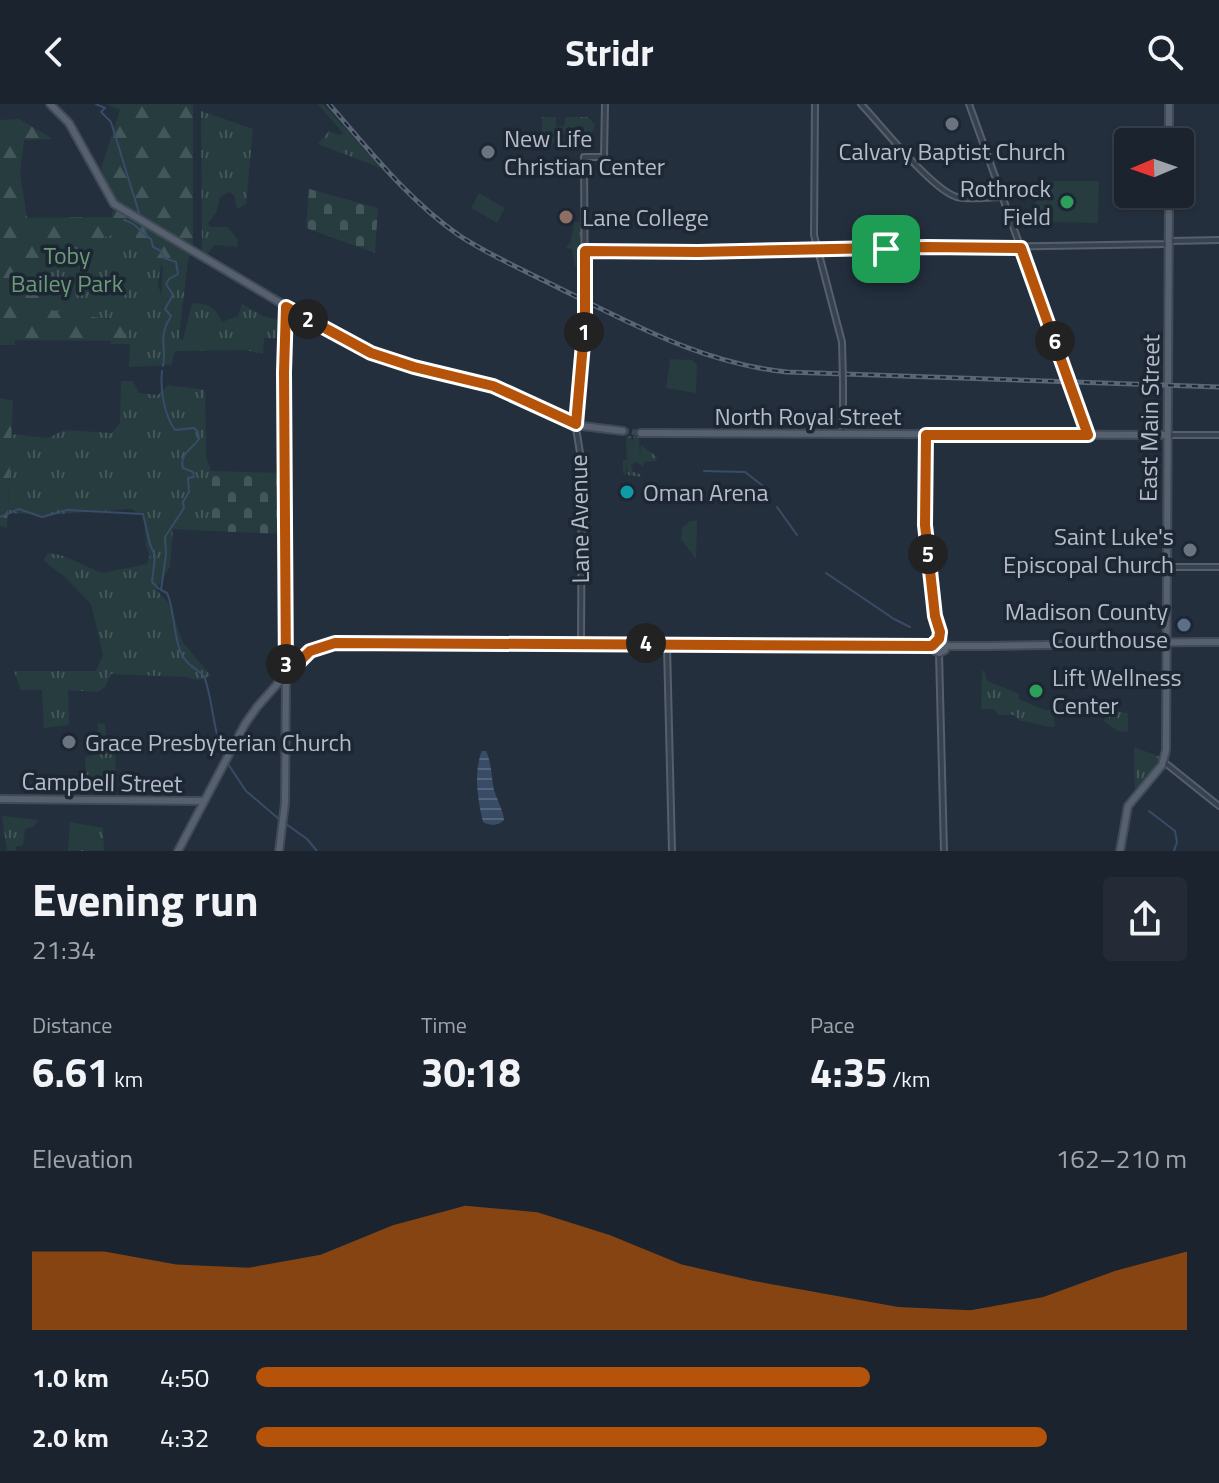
<!DOCTYPE html>
<html lang="en">
<head>
<meta charset="utf-8">
<style>
	:root { --surface:#1b232e; --page:#242b36; --text:#f1f3f6; --muted:#a0a4aa; --line:#39404a; --accent:#b45309 }
	body { margin:0; font-family:"Titillium Web",sans-serif; background:var(--page); color:var(--text); height:100vh; display:flex; flex-direction:column; font-size:30px; white-space:nowrap }
	* { box-sizing:border-box; margin:0 }
	p { font-size:26px; color:var(--muted) }
	.icon { flex:none; width:44px; height:44px; fill:none; stroke:currentColor; stroke-width:2; stroke-linecap:round; stroke-linejoin:round }
	.map { position:relative; height:747px; overflow:hidden }
	.sheet { display:flex; flex-direction:column; background:var(--surface); flex:1 }
	.sheet>* { flex:none }
	.needle { width:52px; rotate:268deg }
	.controls { position:absolute; left:1114px; top:24px; display:grid; gap:16px }
	.controls a { display:grid; place-items:center; width:80px; height:80px; border-radius:8px; background:var(--surface); box-shadow:0 2px 6px #0004,0 0 0 2px var(--line); font-size:40px }
	.pin { position:absolute; display:grid; place-items:center; width:68px; height:68px; color:#fff; margin:-34px; border-radius:16px; box-shadow:0 4px 12px #0006 }
	.km { position:absolute; width:40px; height:40px; margin:-20px; border-radius:50%; background:#222; color:#fff; font-size:22px; line-height:40px; text-align:center }
	.round { display:grid; place-items:center; flex:none; width:84px; height:84px; border-radius:8px; background:var(--page) }
	.summary { display:flex; align-items:center; justify-content:space-between; height:136px; padding:0 32px }
	h1 { font-size:44px; font-weight:700; line-height:60px }
	.metrics { display:grid; grid-template-columns:repeat(3,1fr); gap:12px; height:136px; padding:8px 32px }
	.metrics div { display:grid; align-content:center }
	.metrics b { font-size:40px; font-weight:700 }
	.metrics small { font-size:22px; font-weight:400 }
	.metrics p { font-size:22px }
	.chart { height:224px; padding:16px 32px }
	.chart p { display:flex; justify-content:space-between }
	.chart svg { width:100%; height:144px; margin-top:8px; fill:var(--accent); opacity:.7 }
	ul { padding:0 32px; list-style:none; font-size:26px }
	li { display:grid; grid-template-columns:128px 96px 1fr; align-items:center; height:60px }
	li i { height:20px; border-radius:10px; background:var(--accent) }
	header { display:flex; justify-content:space-between; align-items:center; height:104px; padding:0 32px; background:var(--surface); font-size:36px; font-weight:700 }
	.map>svg:first-child { display:block }
</style>
</head>
<body>
<header><svg class="icon" aria-label="back" viewBox="0 0 24 24"><path d="M15 5l-7 7 7 7"/></svg>Stridr<svg class="icon" aria-label="search" viewBox="0 0 24 24"><circle cx="10" cy="10" r="6"/><path d="M15 15l6 6"/></svg></header>
<div class="map">
<svg width="1219" height="747" viewBox="0 0 1219 747">
	<defs>
		<pattern id="grass-tufts" width="24" height="20" patternUnits="userSpaceOnUse" patternTransform="scale(2)"><rect width="24" height="20" fill="#263c3f"/><path d="M3 7l-1-3M5 7V3M7 7l1-3M15 17l-1-3M17 17v-4M19 17l1-3" fill="none" stroke="#435659"/></pattern>
		<pattern id="forest-firs" width="22" height="20" patternUnits="userSpaceOnUse" patternTransform="scale(2)"><rect width="22" height="20" fill="#263c3f"/><path d="M5 1l3.5 6h-7zM16 11l3.5 6h-7z" fill="#435659"/></pattern>
		<pattern id="cemetery-stones" width="16" height="16" patternUnits="userSpaceOnUse" patternTransform="scale(2)"><rect width="16" height="16" fill="#263c3f"/><path d="M2 7V4a2 2 0 0 1 4 0v3zM10 15v-3a2 2 0 0 1 4 0v3z" fill="#435659"/></pattern>
		<pattern id="water-rules" width="6" height="5" patternUnits="userSpaceOnUse" patternTransform="scale(2)"><rect width="6" height="5" fill="#394c67"/><path d="M0 2.5h6" fill="none" stroke="#53647b"/></pattern>
	</defs>
	<rect width="100%" height="100%" fill="#242f3e"/>
	<path fill="url(#grass-tufts)" d="M318,0H323L381,64L318,40L329,27L339,31L343,29Z
		M201,7L253,25L246,100L237,105L234,91L229,88L220,93L216,109L208,119L210,123H228L238,136L237,143L215,141L207,150L202,148Z
		M542,13H556V22H564L566,13H588L595,21L592,29L558,30L556,41L542,33Z
		M124,111L161,161L158,179L161,192L163,163L188,156L179,234L183,236L192,199C209,200 215,202 222,218L238,212L242,200L263,212L282,217L278,235L264,234L263,250L246,246L175,247L171,261L129,263L130,240H111L109,214H14L15,241H0V136L98,118Z
		M574,118H582V162H575L572,145L566,144L571,137Z
		M121,277H133L139,289L158,291L168,281L205,286L206,353L211,367V427L173,425L170,463L156,485L170,501L182,537L211,572L199,576L185,573L111,570L105,583L98,588L68,586L69,621L44,624L42,586H21L14,567H96L103,551L91,500L64,472L44,457L47,449L61,451L102,469L147,460L150,451L146,441L144,413L131,405L45,411L8,409L11,330L48,334L64,326L112,329L120,319Z
		M631,332L633,338L634,332H639L640,353L641,341L657,353L656,357L643,358L644,363L637,358L631,361L633,368L640,370L641,373L628,371L626,357V372L623,369V356H627L626,332Z
		M690,417H697L696,455L681,435L682,424Z
		M982,567H984L987,577L1019,590V595L1044,606H1053L1055,623C1040,623 1033,617 1020,617L1014,611H999L994,605H981Z
		M1111,607L1128,609V628L1118,627L1103,617Z
		M98,619L105,620L107,647L115,648L117,679L86,681L85,653L97,650Z
		M1134,643L1160,653V658L1135,686Z
		M2,712L38,716L33,723L25,725L23,741L16,743V747H7Z
		M70,718L103,724L104,747H68Z"/>
	<path fill="url(#forest-firs)" d="M106,0H193V140L188,156L163,163L129,126L99,135L42,170L45,205L125,218V237L0,236V16L19,15L53,35L24,36L20,69L27,114L111,113L116,96L101,65L120,6Z
		M0,294L13,297L7,424L0,422Z"/>
	<path fill="url(#cemetery-stones)" d="M309,85L378,104L375,149L306,124Z
		M211,367L283,369V430L211,427Z"/>
	<path fill="#263c3f" d="M1046,77H1099L1098,119L1047,118L1046,111H1036V85H1046Z
		M479,89L505,104L497,119L471,104Z
		M670,255L692,256L697,260L696,289L666,284Z"/>
	<path fill="url(#water-rules)" d="M482,647H486C492,659 491,673 494,686C497,696 503,706 504,716C498,722 490,722 483,718C478,697 473,668 482,647Z"/>
	<g fill="none" stroke-linecap="round" stroke-linejoin="round">
		<path stroke="#394c67" stroke-width="2" d="M96,0L105,4L101,8L111,18L140,112
			M124,116C139,120 139,129 151,135L153,143L161,147L164,154L176,158L178,170L169,175L166,180L173,191L165,205L171,212C157,235 167,241 163,262
			M143,121L147,132
			M162,267C160,285 164,311 175,326L194,324L198,328L199,335C192,345 179,350 183,364L193,368L194,373L188,374L189,388L183,398L184,404L165,433L166,450L161,486L167,489C176,507 172,544 188,559C193,564 199,567 204,572C214,599 212,627 225,653
			M704,367L745,368L763,382
			M777,403L797,431
			M0,413L19,405L42,413L67,406L143,410L150,440L155,452L152,478L159,485
			M826,469L894,515L910,523
			M228,660L246,687L279,715
			M1149,707L1175,727L1177,738L1174,747
			M286,720L307,735L317,747"/>
		<path stroke="#3a4453" stroke-width="6" stroke-dasharray="6 3" stroke-linecap="butt" d="M623,327L641,329"/>
		<defs>
			<path id="minor" d="M815,0L814,131L842,238
				M861,0C880,20 933,87 957,93C970,96 988,93 1002,93
				M969,0L1088,331
				M585,147L698,148L1167,140L1171,137L1219,136
				M843,277V330
				M926,331L925,421L939,535
				M1169,331H1219
				M1168,463H1219
				M581,538L582,361L576,324L585,217L584,53H604L605,0
				M667,542L672,747
				M939,549L944,747
				M286,568L284,268L286,203
				M1164,658L1219,702"/>
			<path id="major" d="M50,0L69,19L114,100L316,220L371,249L414,263L493,282L582,322L623,327
				M1169,38V0
				M641,329L1167,331
				M932,542L933,546L939,549L945,546L946,542
				M932,542L939,535L943,536L946,542
				M946,542C1037,543 1128,537 1219,538
				M0,695L204,697
				M178,747L245,620L257,603L296,559L310,547L323,541L345,539L932,542
				M279,747L285,699L286,571
				M1120,747L1128,702L1162,661L1166,646L1169,90"/>
		</defs>
		<use href="#minor" stroke="#565f6c" stroke-width="8"/>
		<use href="#major" stroke="#414a57" stroke-width="10"/>
		<use href="#minor" stroke="#38414e" stroke-width="4"/>
		<use href="#major" stroke="#56606e" stroke-width="6"/>
		<defs>
			<path id="rail" d="M329,0C370,47 408,96 460,132C494,154 532,170 569,189C640,224 707,260 787,268L1219,283"/>
		</defs>
		<use href="#rail" stroke="#5a6575" stroke-width="5"/>
		<use href="#rail" stroke="#1d2633" stroke-width="2" stroke-dasharray="6" stroke-linecap="butt"/>
		<defs>
			<path id="minor-bridge" d="M842,238L843,277"/>
		</defs>
		<use href="#minor-bridge" stroke="#565f6c" stroke-width="8" stroke-linecap="butt"/>
		<use href="#minor-bridge" stroke="#38414e" stroke-width="4"/>
	</g>
	<g fill="none" stroke-linecap="round" stroke-linejoin="round">
		<defs>
			<path id="route" d="M926,143L1021,144L1088,331H926L925,421L935,512L940,528L939,535L932,542L335,539L310,547L286,571L284,268L286,203L371,249L414,263L493,282L576,320L585,217V147L698,148Z"/>
		</defs>
		<use href="#route" stroke="#fff" stroke-width="16"/>
		<use href="#route" stroke="#b45309" stroke-width="10"/>
	</g>
	<g fill="#6b7280" stroke="#1d2633" stroke-width="3">
		<circle cx="952" cy="20" r="8"/>
		<circle cx="488" cy="48" r="8"/>
		<circle cx="1190" cy="446" r="8"/>
		<circle cx="69" cy="638" r="8"/>
	</g>
	<g fill="#2e9e5b" stroke="#1d2633" stroke-width="3">
		<circle cx="1067" cy="98" r="8"/>
		<circle cx="1036" cy="587" r="8"/>
	</g>
	<circle fill="#8d6e63" stroke="#1d2633" stroke-width="3" cx="566" cy="113" r="8"/>
	<circle fill="#0f9aa8" stroke="#1d2633" stroke-width="3" cx="627" cy="388" r="8"/>
	<circle fill="#5c6f8a" stroke="#1d2633" stroke-width="3" cx="1184" cy="521" r="8"/>
	<g text-anchor="middle" dominant-baseline="central" stroke-width="7" stroke-linejoin="round" paint-order="stroke">
		<g font-size="24" fill="#b4bcc9" stroke="#1d2633" text-anchor="start">
			<text x="504" y="34">New Life<tspan x="504" dy="28">Christian Center</tspan></text>
			<text x="952" y="47" text-anchor="middle">Calvary Baptist Church</text>
			<text x="1051" y="84" text-anchor="end">Rothrock<tspan x="1051" dy="28">Field</tspan></text>
			<text x="582" y="113">Lane College</text>
			<text x="643" y="388">Oman Arena</text>
			<text x="1174" y="432" text-anchor="end">Saint Luke's<tspan x="1174" dy="28">Episcopal Church</tspan></text>
			<text x="1168" y="507" text-anchor="end">Madison County<tspan x="1168" dy="28">Courthouse</tspan></text>
			<text x="1052" y="573">Lift Wellness<tspan x="1052" dy="28">Center</tspan></text>
			<text x="85" y="638">Grace Presbyterian Church</text>
		</g>
		<g font-size="24" fill="#6b9a76" stroke="#1d2633">
			<text x="67" y="151">Toby<tspan x="67" dy="28">Bailey Park</tspan></text>
		</g>
		<g font-size="24" fill="#b4bcc9" stroke="#1d2633">
			<text x="808" y="312">North Royal Street</text>
			<text transform="translate(1149 314) rotate(-89)">East Main Street</text>
			<text transform="translate(579 415) rotate(-91)">Lane Avenue</text>
			<text transform="translate(102 678) rotate(1)">Campbell Street</text>
		</g>
	</g>
</svg>
<div class="controls">
<a><svg class="needle" viewBox="-14 -14 28 28"><path d="M0-13l5 13h-10z" fill="#e53935"/><path d="M0 13l5-13h-10z" fill="#a0a4aa"/></svg></a>
</div>
<div class="pin" style="left:886px;top:145px;background:#1e9e55"><svg class="icon" aria-label="arrive" viewBox="0 0 24 24"><path d="M6 21V4h12l-3 4 3 4H6"/></svg></div>
<b class="km" style="left:584px;top:228px">1</b>
<b class="km" style="left:308px;top:215px">2</b>
<b class="km" style="left:286px;top:560px">3</b>
<b class="km" style="left:646px;top:539px">4</b>
<b class="km" style="left:928px;top:450px">5</b>
<b class="km" style="left:1055px;top:237px">6</b>
</div>
<section class="sheet">
<div class="summary"><div><h1>Evening run</h1><p>21:34</p></div><a class="round"><svg class="icon" aria-label="share" viewBox="0 0 24 24"><path d="M12 15V3M7 8l5-5 5 5M5 13v7h14v-7"/></svg></a></div>
<div class="metrics">
<div><p>Distance</p><b>6.61<small> km</small></b></div>
<div><p>Time</p><b>30:18</b></div>
<div><p>Pace</p><b>4:35<small> /km</small></b></div>
</div>
<div class="chart"><p><span>Elevation</span>162–210 m</p>
<svg viewBox="0 0 160 44" preserveAspectRatio="none"><path d="M0 44V20L10 20L20 24L30 25L40 21L50 12L60 6L70 8L80 15L90 24L100 29L110 33L120 37L130 38L140 34L150 26L160 20V44z"/></svg>
</div>
<ul>
<li><b>1.0 km</b>4:50<i style="width:66%"></i></li>
<li><b>2.0 km</b>4:32<i style="width:85%"></i></li>
</ul>
</section>
</body>
</html>
